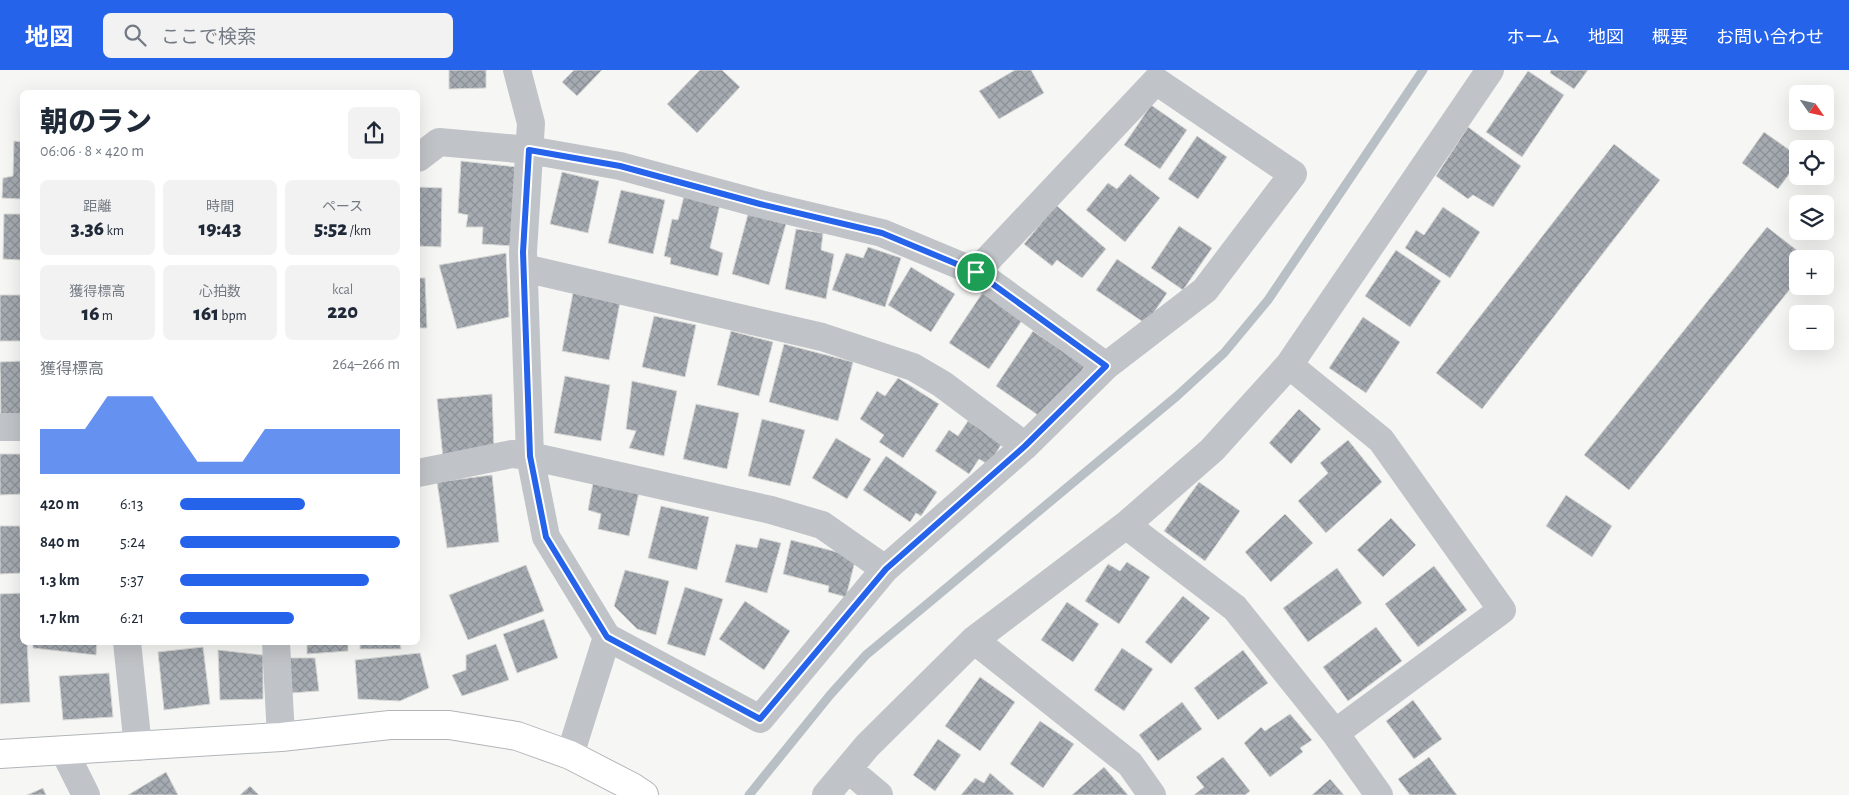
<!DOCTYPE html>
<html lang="ja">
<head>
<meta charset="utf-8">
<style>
	:root { --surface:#fff; --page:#f2f2f3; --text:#1f2937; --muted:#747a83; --accent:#2563eb }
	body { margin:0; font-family:"Alegreya Sans","Noto Sans JP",sans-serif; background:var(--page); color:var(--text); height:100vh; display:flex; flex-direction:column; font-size:19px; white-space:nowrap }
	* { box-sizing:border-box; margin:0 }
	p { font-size:16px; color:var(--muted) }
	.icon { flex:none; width:28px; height:28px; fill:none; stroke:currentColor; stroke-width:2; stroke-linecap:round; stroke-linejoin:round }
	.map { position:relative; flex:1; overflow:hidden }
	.panel { position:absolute; left:20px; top:20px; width:400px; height:555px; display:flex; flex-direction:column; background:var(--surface); border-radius:8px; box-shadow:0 5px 20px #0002 }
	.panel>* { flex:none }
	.needle { width:32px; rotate:124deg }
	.buttons { position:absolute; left:1789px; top:15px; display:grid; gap:10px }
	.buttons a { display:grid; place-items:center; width:45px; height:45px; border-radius:8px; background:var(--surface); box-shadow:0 5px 20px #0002; font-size:25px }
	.pin { position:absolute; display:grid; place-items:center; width:42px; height:42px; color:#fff; margin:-21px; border:2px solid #fff; border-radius:50%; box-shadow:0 1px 5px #0007 }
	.round { display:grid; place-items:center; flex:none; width:52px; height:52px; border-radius:8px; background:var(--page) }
	.overview { display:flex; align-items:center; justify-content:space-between; height:85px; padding:0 20px }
	h1 { font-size:28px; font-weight:800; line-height:38px }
	.stats { display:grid; grid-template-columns:repeat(3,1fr); gap:8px; height:85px; padding:5px 20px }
	.stats div { display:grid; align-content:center; border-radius:8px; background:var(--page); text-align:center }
	.stats b { font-size:21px; font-weight:800 }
	.stats small { font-size:14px; font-weight:400 }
	.stats p { font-size:14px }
	.chart { height:140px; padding:10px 20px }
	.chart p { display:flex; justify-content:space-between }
	.chart svg { width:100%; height:90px; margin-top:5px; fill:var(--accent); opacity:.7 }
	ul { padding:0 20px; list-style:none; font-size:16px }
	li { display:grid; grid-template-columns:80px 60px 1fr; align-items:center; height:38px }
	li i { height:12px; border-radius:6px; background:var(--accent) }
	header { display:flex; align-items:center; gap:30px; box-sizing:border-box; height:70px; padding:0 25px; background:var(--accent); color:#fff }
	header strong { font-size:24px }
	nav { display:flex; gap:28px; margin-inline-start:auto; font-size:18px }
	.search { width:350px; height:45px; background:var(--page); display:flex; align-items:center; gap:12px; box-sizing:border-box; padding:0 18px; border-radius:8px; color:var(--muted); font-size:19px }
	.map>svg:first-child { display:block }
</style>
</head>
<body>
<header>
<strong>地図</strong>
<div class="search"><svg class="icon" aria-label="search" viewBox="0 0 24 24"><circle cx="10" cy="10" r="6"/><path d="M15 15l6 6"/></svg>ここで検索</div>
<nav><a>ホーム</a><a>地図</a><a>概要</a><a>お問い合わせ</a></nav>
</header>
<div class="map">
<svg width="1849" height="725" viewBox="0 0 1849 725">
	<defs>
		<pattern id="building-cross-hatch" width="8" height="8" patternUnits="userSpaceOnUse" patternTransform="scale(1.25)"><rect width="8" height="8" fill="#a5abb1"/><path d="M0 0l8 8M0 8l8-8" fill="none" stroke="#8a9095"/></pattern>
	</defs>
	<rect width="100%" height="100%" fill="#f6f7f4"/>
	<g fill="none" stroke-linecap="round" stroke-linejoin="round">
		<path stroke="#b8c0c6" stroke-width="9" d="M749,725L830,625L866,585L1177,326L1224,283L1268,230L1423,0"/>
	</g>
	<path fill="url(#building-cross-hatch)" stroke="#d8d8d6" d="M449,0H486V18L449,19Z
		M574,0H602L577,26L562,12Z
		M700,0H722L740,17L697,63L667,34Z
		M1015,0H1031L1044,23L999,49L979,21Z
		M1551,0H1588L1574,19L1550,3Z
		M1528,1L1564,25L1522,87L1486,62Z
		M1151,35L1187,60L1160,99L1124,75Z
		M1468,57L1521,96L1493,137L1473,125L1468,129L1436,106Z
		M1764,62L1798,86V92L1778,119L1742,93Z
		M1197,66L1227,87L1198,129L1168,109Z
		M14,71L22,72V129L2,128L3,108L13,106Z
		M1614,74L1660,110L1482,339L1436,303Z
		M461,91L517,97L512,176L482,174L483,157H466L468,145L458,143Z
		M562,102L599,111L588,163L550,154Z
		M1130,104L1160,128L1125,172L1086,140L1108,113L1117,119Z
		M418,117L442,118L441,177L418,176Z
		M621,120L665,130L653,184L608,173Z
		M684,126L720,134L710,178L723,183L718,206L670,194L671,188L664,186L672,149L678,150Z
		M1056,135L1106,179L1082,208L1057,190L1052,196L1024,174Z
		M1443,137L1480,162L1450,208L1405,178L1416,160L1424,165Z
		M4,144H22V190L3,189Z
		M748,144L786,154L769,215L732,204Z
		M1179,156L1212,178L1183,220L1151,198Z
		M1767,157L1808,189H1798V209L1629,420L1584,385Z
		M796,159L823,163L821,180L834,184L826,229L785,219Z
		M868,177L901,188L885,237L832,220L846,183L863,188Z
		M1396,180L1441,211L1410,257L1365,226Z
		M506,183L509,247L457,259L439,195Z
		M1117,189L1167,223L1146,254L1096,220Z
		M911,197L955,224L931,262L888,235Z
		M418,208H425L427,258H418Z
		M985,219L1025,246L989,299L949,273Z
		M573,223L620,232L609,290L562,281Z
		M0,225H22V271H0Z
		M654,246L696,255L685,307L642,297Z
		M1363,247L1400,272L1366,323L1329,298Z
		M731,261L773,272L759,326L717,315Z
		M1033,261L1085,296L1048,352L996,316Z
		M784,274L853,292L838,351L769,332Z
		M22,291V351L1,352L0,292Z
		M565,306L610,315L601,371L554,363Z
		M898,308L939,334L903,388L879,372L884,365L860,349L877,321L885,326Z
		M632,311L677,321L664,386L629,378L636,361L626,359Z
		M492,324L494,379L443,388L437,329Z
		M696,334L739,343L727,399L683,389Z
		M1299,339L1321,359L1291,394L1269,373Z
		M762,349L805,360L790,416L748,406Z
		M968,351L1002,373L989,395L979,389L969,404L935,381L949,360L958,366Z
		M836,368L871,389L847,429L812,408Z
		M1348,370L1382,412L1326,463L1298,431L1328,403L1320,393Z
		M0,384H22V424L0,425Z
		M886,386L937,422L921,446L916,443L910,452L863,420Z
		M492,405L499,472L447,478L437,412Z
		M1199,412L1240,441L1205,491L1164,461Z
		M593,413L639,422L629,466L598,459L601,444L588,440Z
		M1566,425L1612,456L1592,487L1546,456Z
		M661,436L709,447L697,500L648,488Z
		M1285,444L1313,473L1271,512L1245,482Z
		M1391,448L1416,475L1383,507L1357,480Z
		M0,456H20L22,503L0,504Z
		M760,468L781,473L767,523L725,512L736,474L757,478Z
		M791,470L856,487L846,527L828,522L829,516L783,504Z
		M1127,492L1150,507L1119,554L1085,531L1108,494L1120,501Z
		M526,495L544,541L468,570L449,525Z
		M1434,496L1467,540L1418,577L1385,534Z
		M1337,498L1362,533L1308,572L1283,538Z
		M625,500L669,511L656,565L637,559L614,536Z
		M685,517L723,529L705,586L667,574Z
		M22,523V572H27L30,632L0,634V524Z
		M1183,526L1210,548L1171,594L1145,572Z
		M745,531L790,561L764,600L719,569Z
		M1067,532L1099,554L1073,592L1041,570Z
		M544,549L558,588L517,603L503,564Z
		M1376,557L1402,591L1348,631L1323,597Z
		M33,572H97L96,585L33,578Z
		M307,572H348V581L307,584Z
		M360,572H400L401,579H360Z
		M496,574L509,610L462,626L452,605L466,600V585Z
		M203,577L210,634L164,640L158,582Z
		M1122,578L1153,599L1124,641L1094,620Z
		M218,580L263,585V629L220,630Z
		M1243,580L1268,613L1218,650L1194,618Z
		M420,583L429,618L400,631L358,629L355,590Z
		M287,588H315L319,621L290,623Z
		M109,603L113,647L63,650L59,606Z
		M980,607L1015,632L980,681L945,656Z
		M1413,630L1442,669L1414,689L1386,651Z
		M1182,632L1202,659L1158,691L1139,665Z
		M1290,644L1312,670L1300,678L1303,682L1270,707L1244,673L1261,657L1265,661Z
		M1040,651L1074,674L1043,718L1010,694Z
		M938,669L961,685L935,721L913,705Z
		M1223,687L1250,721L1245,725H1194L1204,717L1196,707Z
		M1429,687L1457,725H1410L1398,709Z
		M1104,697L1128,725H1072Z
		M166,702L178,725H128Z
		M990,703L1014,724L1013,725H961L975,708L984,713Z
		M1330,709L1344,725H1312Z
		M250,716L259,725H240Z
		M43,718L46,725H27Z"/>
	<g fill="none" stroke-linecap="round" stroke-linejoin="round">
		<defs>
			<path id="secondary" d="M0,684L281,667L390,655H449L517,666L570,685L632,717L644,725"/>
		</defs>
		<use href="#secondary" stroke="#b1b5b9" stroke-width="30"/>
		<path stroke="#c0c3c7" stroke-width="28" d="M517,0L531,53L523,182L530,386L546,467L607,567L570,685
			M418,88L439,72L529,80L620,96L760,134L882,163L976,202L1156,11L1293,104L1205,220L1106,296L1025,376L885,499L760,649L607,567
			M524,198L822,267L913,297L942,314L1025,376
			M976,202L1106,296
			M0,357H22
			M418,403L512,384L530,386L771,440L822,455L885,499
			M1126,455L1235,538L1335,663L1502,540L1381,370L1289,295
			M974,570L1130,694L1152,725
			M127,572L138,677
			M276,572L281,667
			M1335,663L1379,725
			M64,681L86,725
			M848,699L879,725
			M826,725L867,676L974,570L1126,455L1212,380L1289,295L1490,0"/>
		<use href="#secondary" stroke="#fff" stroke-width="28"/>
	</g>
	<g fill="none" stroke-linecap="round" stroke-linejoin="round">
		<defs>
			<path id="route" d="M529,80L620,96L760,134L882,163L976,202L1106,296L1025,376L886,499L760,649L607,567L546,467L530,386L523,182Z"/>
		</defs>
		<use href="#route" stroke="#fff" stroke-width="10"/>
		<use href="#route" stroke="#2563eb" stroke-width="6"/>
	</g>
</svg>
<div class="buttons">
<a><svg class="needle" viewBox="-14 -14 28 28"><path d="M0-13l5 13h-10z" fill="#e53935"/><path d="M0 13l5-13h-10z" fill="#747a83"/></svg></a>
<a><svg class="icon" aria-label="locate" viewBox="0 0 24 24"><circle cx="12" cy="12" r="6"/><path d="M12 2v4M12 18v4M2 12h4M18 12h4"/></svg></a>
<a><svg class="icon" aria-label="layers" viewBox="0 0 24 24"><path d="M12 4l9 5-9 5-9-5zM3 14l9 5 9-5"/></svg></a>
<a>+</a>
<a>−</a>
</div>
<div class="pin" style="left:976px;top:202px;background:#1e9e55"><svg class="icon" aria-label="arrive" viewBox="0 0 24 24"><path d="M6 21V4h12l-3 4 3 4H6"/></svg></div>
<section class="panel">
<div class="overview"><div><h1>朝のラン</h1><p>06:06 · 8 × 420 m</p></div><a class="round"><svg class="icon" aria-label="share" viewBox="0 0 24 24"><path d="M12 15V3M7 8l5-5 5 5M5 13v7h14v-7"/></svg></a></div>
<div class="stats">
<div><p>距離</p><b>3.36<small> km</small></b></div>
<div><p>時間</p><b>19:43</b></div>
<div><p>ペース</p><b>5:52<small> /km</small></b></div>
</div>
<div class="stats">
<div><p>獲得標高</p><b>16<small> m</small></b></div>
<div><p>心拍数</p><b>161<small> bpm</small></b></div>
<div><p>kcal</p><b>220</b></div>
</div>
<div class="chart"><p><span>獲得標高</span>264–266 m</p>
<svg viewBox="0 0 160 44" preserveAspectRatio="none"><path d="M0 44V22L10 22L20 22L30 6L40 6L50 6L60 22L70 38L80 38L90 38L100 22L110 22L120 22L130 22L140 22L150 22L160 22V44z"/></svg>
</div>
<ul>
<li><b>420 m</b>6:13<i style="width:57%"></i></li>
<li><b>840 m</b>5:24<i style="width:100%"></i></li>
<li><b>1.3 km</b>5:37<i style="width:86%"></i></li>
<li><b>1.7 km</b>6:21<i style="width:52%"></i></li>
</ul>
</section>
</div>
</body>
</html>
